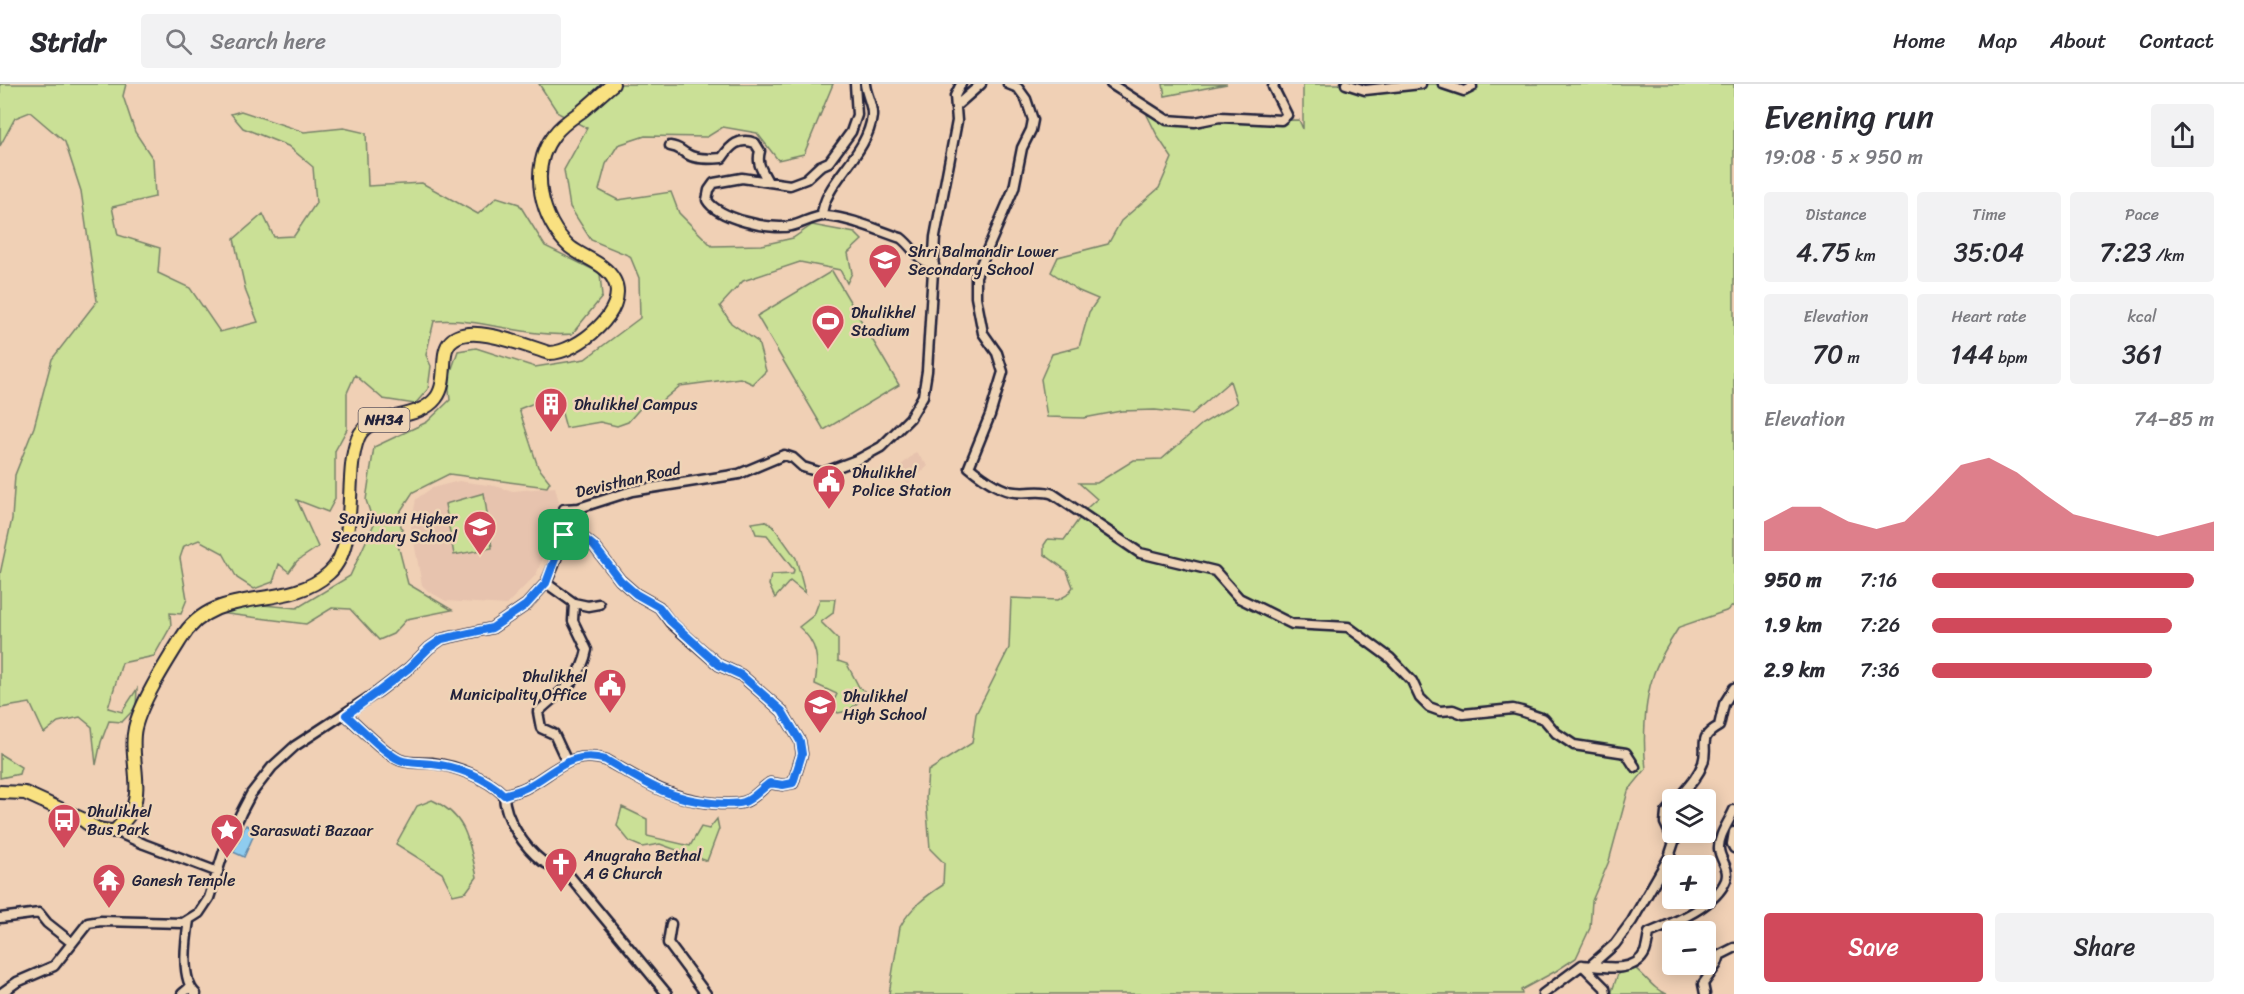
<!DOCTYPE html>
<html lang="en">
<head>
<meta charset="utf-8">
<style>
	:root { --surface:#fff; --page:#f2f2f3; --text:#2b2b33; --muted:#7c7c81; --line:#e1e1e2; --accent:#d1495b }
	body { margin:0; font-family:Sriracha,sans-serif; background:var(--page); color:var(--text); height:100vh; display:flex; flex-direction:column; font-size:22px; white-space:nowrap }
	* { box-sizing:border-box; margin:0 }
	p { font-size:20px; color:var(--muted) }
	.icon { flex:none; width:33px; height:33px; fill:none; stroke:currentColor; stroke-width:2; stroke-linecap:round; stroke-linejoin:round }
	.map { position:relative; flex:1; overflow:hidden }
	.panel { display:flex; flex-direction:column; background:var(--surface); width:510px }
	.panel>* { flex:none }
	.controls { position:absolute; left:1662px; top:705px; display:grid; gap:12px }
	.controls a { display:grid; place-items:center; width:54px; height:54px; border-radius:6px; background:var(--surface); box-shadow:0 3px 15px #0003; font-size:30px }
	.pin { position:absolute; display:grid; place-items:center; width:51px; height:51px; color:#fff; margin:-26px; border-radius:12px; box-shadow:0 3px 9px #0006 }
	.round { display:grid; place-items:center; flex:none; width:63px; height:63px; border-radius:6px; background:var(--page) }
	.summary { display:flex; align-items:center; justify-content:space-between; height:102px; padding:0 30px }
	h1 { font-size:33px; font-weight:600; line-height:45px }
	.stats { display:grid; grid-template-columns:repeat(3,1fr); gap:9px; height:102px; padding:6px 30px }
	.stats div { display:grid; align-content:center; border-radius:6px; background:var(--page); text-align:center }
	.stats b { font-size:26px; font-weight:600 }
	.stats small { font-size:16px; font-weight:400 }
	.stats p { font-size:16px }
	.chart { height:168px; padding:12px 30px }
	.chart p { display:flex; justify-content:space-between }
	.chart svg { width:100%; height:108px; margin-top:6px; fill:var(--accent); opacity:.7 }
	.button { display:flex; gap:12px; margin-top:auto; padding:12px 30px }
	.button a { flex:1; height:69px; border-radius:6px; background:var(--accent); color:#fff; font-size:24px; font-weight:600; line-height:69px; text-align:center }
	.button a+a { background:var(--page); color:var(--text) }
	ul { padding:0 30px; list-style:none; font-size:20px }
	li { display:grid; grid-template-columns:96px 72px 1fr; align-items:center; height:45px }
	li i { height:15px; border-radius:8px; background:var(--accent) }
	header { display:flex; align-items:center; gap:36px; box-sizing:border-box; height:84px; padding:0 30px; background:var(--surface); border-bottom:2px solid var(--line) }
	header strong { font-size:28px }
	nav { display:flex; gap:33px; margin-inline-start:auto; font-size:21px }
	.search { width:420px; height:54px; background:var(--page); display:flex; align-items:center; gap:15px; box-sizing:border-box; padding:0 21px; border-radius:6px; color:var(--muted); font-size:22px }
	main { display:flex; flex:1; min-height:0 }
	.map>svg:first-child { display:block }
</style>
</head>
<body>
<header>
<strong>Stridr</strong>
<div class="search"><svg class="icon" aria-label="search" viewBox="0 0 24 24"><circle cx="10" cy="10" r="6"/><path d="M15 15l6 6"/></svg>Search here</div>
<nav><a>Home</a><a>Map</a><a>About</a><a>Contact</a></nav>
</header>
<main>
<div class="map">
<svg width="1734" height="910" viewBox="0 0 1734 910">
	<rect width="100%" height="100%" fill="#f0d0b5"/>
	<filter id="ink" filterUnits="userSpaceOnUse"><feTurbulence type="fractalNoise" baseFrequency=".0167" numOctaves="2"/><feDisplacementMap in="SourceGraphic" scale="12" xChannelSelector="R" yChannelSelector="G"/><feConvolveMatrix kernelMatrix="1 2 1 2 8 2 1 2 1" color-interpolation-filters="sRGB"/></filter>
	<g filter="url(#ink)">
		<path fill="#e7c3ae" d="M916,368L928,382L908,400L896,386Z
			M459,397L495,402L513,407L555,403L559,418L549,458L536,491L506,521L446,517L428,507L422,501L411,442L416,415L432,404Z"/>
		<path fill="#cae096" stroke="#768168" stroke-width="1.5" d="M0,0H126L123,12L135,48L153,75L155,113L112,123L118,151L160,164L158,189L190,204L220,248L258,238L246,208L234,155L263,130L274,153L294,152L316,119L313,83L288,62L243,44L231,30L241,27L304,48L344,44L366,49L368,102L422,99L478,130L497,113L519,120L545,162L600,189L602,213L572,250C525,254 481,233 434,237L426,271L431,282L428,305L415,320L383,315L355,291L347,309V345L335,367V415L328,428L297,416L318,463L297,477L289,488L279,480L273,498L254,505L237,494L223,469L199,456L184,462L180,474L187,515L181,530L170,529L171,542L154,572L122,579L108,624L122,628L137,605L136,623L122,638L109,637L101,658L96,681L92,643L80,633L58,638L44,649L30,619L0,624V490L12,435L15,391L34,343L52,275L97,217L81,107L65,58L30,28L15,34L0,62Z
			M539,0H833L804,70L778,76L757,49L723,43L707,53L645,52L618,61L606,80L599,106L618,116L671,108L679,129L712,162L762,161L793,154L812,141L855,149L862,156L848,169L852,189L847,199L840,186L800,178L743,197L720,222L731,239L758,258L766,287L753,300L740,294L680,302L662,317L644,320L628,338L617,342L600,338L566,344L560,322L544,315L519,325L538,383L550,398L547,403L449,390L413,408L398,431L404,453L398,461L408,500L452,526L407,535L393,550L379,556L350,525L332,524L306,540L219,529L251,520L297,524L350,492L374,440L366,416L374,363L427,338L450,316L448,296L458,267L476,264L535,283L585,275L640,234L639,194L630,172L591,156L570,123L564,86L587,44L558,29Z
			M1163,0H1227L1165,12Z
			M1303,0H1734V521L1726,527L1679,543C1670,558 1658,575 1653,592C1644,618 1643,658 1646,685L1628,707L1609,777L1592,817L1590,844L1576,874L1556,887L1521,906L1522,910H889L900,843C910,824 926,812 943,801L944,779L930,765L926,714L928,687L972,659L976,630L1009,564L1011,514L1058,516L1067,511L1073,503L1067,487L1044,470V461L1048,455L1064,456L1087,424L1097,415L1079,399H1097L1134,376L1162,375L1202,340L1237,319L1230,297L1192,330L1155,326L1121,327L1084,334L1047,333L1041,295L1052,270L1079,263L1089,228L1098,215L1079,207L1051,188L1058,173L1108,160L1121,137L1159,104L1172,74L1158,53L1147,31L1200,37L1299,36L1303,45Z
			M832,187L899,301L824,346L757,232Z
			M484,409L492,464L454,471L445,420Z
			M765,437L773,442L796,474L805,509L790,497L775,514L769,501L771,491L793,490L794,486L767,451L756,450L752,439Z
			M820,515H835L833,529L821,538L838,555V577L847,580L859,603L868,610L848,627L838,629L831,623L837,610L815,600C819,577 818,559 799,543L814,531Z
			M0,670L21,683L19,690L0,694Z
			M432,716C468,732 469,759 477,793L466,808L453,811L442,789L396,760L417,722Z
			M622,723L647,735V752L690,762L701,743L709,745L717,735L719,745L707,777L660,760L642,763L630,758L617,742Z
			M1629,880C1644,888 1652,906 1667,910H1611L1619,887Z"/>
		<path fill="#8fccef" stroke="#6388a7" stroke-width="1.5" d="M246,741L256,746L244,773L233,768Z"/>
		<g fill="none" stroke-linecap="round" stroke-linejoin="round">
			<defs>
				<path id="minor" d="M855,0L857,31L851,48L829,78L820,82L806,95L790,101L742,94L714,99L709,106L707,116C717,134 771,147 791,142C802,140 815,131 826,132C851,134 877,146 901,154C915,165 916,176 934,181
					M1008,0L1018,4L1026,15L1033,36L1031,46L1022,64L1014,104L976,192V213L983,249L997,269L1003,288L990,331L969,383C980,392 1000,407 1015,408C1029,410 1040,405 1053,410L1140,469L1215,487L1239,514L1292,540L1348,543L1390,574L1412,597L1420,614L1429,623L1440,627L1453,626L1463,630L1513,625L1521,627L1544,635L1556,649L1574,661L1626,669L1635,683
					M1111,0L1167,36L1195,38L1220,33L1281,36L1287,31L1273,3L1274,0
					M1346,0L1365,6L1421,0
					M1443,0L1464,7L1472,3L1471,0
					M956,22L981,0
					M670,62C679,63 680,66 687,70C696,76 711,75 722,74C731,61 739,53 755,59L760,67C756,81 763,87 768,98
					M822,132C823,99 868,71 872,32C873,21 866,11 865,0
					M546,499L574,519L573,537L587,566C580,600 560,606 538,628L541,644L554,650L567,678
					M574,519L588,522L599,520
					M346,631C359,642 385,670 400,676C410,680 421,678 432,679C456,682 487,694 504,711C512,708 520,707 527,703C555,688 572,665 606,676C643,697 669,715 712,719C722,720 734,721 744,718C752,716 762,704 770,699L783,701L793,699L802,670L800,657L782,627L741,591L719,581L670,538L659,523L636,510L620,496L594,462L584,454L564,451
					M504,711C504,734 525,764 542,777C551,783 560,783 568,790L667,910
					M1677,716C1687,704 1698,693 1703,679C1709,660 1696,655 1719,642L1724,620L1734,604
					M115,747L144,760L218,788
					M1734,748L1732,760L1734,764
					M0,834L39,829L47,839L71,858
					M189,836C186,856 180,895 196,910
					M671,840L668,859L706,910
					M1582,881L1605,904L1606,910
					M1590,882L1615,860L1632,837L1669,773L1674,758L1665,739L1666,729L1672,722
					M0,910L17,898L54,882L88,839L101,837L183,839L199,829L209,814L226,761L241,729L251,710L272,683L295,662L379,607L409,584L429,564L442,555L492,544L526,521L546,499L554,481L565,447L564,425L579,424L632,407L739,390L784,371L793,374L803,383L822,389L859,375L881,363L910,334L923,312L927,287L935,153L957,37L955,12L961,0
					M182,910L189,904
					M1543,910L1582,881C1600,882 1635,891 1645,868C1647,863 1648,855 1649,849C1673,839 1715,823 1726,796C1730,784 1720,776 1719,765C1718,752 1729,738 1734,726
					M1705,910L1703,900L1717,880L1720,871L1734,864"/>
				<path id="highway" d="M0,708L25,709L82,735C92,744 101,747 115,747C121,740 128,734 132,726C143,701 129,670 135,644C141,618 166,579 181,555C215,498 286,529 329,489C360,461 343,391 358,354C368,327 417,339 436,314C445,303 443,284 445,270C451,229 525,262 549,269C577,269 630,226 614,196C605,179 584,174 570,163C541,137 528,84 554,51C561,41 572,34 582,27C592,19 602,9 613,0"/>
			</defs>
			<use href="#minor" stroke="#22223b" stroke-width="13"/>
			<use href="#highway" stroke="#22223b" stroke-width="16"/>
			<use href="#minor" stroke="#eed4b6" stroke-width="8"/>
			<use href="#highway" stroke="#f9e181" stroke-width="12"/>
		</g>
	</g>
	<g fill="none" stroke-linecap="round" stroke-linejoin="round" filter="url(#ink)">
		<defs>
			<path id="route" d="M564,451L584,454L594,462L620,496L636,510L659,523L670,537L719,581L741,591L782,627L800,657L802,670L793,699L783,701L770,699C762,704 752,716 744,718C734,721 722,720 712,719C668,715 644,698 606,676C572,665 555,688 527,703C520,707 512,708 504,711C487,694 456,682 432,680C421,678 410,680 400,676C385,670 359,642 346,631L379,607L409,584L429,564L442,555L492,544L526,521L546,499Z"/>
		</defs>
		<use href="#route" stroke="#fff" stroke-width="12"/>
		<use href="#route" stroke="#1a73e8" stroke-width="8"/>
	</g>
	<defs>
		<symbol id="school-pin" viewBox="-11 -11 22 30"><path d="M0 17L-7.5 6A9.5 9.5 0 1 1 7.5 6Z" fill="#d1495b" stroke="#eed4b6"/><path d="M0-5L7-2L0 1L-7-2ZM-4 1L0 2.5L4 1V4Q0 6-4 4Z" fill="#fff"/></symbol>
		<symbol id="stadium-pin" viewBox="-11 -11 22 30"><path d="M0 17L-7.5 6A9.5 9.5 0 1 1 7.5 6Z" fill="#d1495b" stroke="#eed4b6"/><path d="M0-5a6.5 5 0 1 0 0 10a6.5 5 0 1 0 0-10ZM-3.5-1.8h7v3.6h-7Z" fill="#fff"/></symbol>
		<symbol id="building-pin" viewBox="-11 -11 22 30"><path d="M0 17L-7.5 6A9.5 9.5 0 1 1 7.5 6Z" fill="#d1495b" stroke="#eed4b6"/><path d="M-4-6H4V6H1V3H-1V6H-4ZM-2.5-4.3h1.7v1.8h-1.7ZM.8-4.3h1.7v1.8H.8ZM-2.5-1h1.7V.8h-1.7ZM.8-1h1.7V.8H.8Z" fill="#fff"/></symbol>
		<symbol id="civic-pin" viewBox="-11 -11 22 30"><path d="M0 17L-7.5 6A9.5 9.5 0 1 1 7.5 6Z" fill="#d1495b" stroke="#eed4b6"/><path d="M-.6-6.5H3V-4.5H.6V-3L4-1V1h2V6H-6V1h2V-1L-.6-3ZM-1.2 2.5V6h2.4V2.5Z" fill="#fff"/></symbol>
		<symbol id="bus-pin" viewBox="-11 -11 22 30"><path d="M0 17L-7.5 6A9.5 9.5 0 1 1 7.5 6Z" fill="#d1495b" stroke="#eed4b6"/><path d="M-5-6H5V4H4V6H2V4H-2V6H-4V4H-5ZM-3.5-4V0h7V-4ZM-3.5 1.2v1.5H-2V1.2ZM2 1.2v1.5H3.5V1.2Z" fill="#fff"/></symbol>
		<symbol id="sight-pin" viewBox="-11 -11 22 30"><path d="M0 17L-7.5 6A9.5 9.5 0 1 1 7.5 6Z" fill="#d1495b" stroke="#eed4b6"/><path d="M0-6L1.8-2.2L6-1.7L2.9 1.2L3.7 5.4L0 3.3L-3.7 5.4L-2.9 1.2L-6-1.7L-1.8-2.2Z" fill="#fff"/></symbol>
		<symbol id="church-pin" viewBox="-11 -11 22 30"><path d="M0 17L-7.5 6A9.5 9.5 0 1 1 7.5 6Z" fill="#d1495b" stroke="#eed4b6"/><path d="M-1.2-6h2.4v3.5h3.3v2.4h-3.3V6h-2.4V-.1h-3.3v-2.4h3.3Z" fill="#fff"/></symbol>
		<symbol id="temple-pin" viewBox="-11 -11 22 30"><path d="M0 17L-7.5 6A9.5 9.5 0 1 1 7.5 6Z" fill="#d1495b" stroke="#eed4b6"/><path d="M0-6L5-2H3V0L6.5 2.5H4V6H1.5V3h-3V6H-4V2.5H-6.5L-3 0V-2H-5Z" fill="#fff"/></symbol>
	</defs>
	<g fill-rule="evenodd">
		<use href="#school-pin" x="866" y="157" width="38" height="52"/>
		<use href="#stadium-pin" x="809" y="218" width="38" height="52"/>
		<use href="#building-pin" x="532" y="301" width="38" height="52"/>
		<use href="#civic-pin" x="810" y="378" width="38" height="52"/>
		<use href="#school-pin" x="461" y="424" width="38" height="52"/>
		<use href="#civic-pin" x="591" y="582" width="38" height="52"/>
		<use href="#school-pin" x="801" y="602" width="38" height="52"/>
		<use href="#bus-pin" x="45" y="717" width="38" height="52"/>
		<use href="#sight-pin" x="208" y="727" width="38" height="52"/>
		<use href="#church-pin" x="542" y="761" width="38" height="52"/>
		<use href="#temple-pin" x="90" y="777" width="38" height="52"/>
	</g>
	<g text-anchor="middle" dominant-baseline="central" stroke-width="5" stroke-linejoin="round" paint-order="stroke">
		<rect fill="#eed4b6" stroke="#5f5760" stroke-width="1.5" x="358.5" y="324" width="51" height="24" rx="4.5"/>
		<g font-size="15" font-weight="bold" fill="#22223b">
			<text x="384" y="336">NH34</text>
		</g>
		<g font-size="16" fill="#22223b" stroke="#eed4b6" text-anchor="start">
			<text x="908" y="167">Shri Balmandir Lower<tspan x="908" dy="18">Secondary School</tspan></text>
			<text x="851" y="228">Dhulikhel<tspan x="851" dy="18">Stadium</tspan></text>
			<text x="574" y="320">Dhulikhel Campus</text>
			<text x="852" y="388">Dhulikhel<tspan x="852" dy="18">Police Station</tspan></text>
			<text x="457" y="434" text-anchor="end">Sanjiwani Higher<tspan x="457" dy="18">Secondary School</tspan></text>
			<text x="587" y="592" text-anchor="end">Dhulikhel<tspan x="587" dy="18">Municipality Office</tspan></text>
			<text x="843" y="612">Dhulikhel<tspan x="843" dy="18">High School</tspan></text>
			<text x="87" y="727">Dhulikhel<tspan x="87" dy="18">Bus Park</tspan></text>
			<text x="250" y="746">Saraswati Bazaar</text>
			<text x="584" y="771">Anugraha Bethal<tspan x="584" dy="18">A G Church</tspan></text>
			<text x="132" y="796">Ganesh Temple</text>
		</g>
		<g font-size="16" fill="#22223b" stroke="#eed4b6">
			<text transform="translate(628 396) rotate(-13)">Devisthan Road</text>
		</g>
	</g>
</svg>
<div class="controls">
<a><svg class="icon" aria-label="layers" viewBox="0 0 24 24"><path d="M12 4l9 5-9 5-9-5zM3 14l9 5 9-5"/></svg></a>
<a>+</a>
<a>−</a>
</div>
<div class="pin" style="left:564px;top:451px;background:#1e9e55"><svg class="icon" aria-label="arrive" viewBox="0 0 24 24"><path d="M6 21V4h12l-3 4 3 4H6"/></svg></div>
</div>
<section class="panel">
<div class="summary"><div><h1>Evening run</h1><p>19:08 · 5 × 950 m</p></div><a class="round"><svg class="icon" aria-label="share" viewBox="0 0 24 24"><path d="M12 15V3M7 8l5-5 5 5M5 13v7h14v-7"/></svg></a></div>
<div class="stats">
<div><p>Distance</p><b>4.75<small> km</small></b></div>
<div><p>Time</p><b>35:04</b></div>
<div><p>Pace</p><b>7:23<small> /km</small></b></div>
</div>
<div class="stats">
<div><p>Elevation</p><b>70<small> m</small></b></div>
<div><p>Heart rate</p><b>144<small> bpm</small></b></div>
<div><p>kcal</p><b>361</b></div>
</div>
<div class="chart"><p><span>Elevation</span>74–85 m</p>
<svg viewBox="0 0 160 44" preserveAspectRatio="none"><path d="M0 44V32L10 26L20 26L30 32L40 35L50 32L60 21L70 9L80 6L90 12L100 21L110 29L120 32L130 35L140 38L150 35L160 32V44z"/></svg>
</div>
<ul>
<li><b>950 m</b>7:16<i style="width:93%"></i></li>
<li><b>1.9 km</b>7:26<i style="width:85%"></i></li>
<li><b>2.9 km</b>7:36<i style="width:78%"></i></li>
</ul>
<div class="button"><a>Save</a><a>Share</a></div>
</section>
</main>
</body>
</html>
